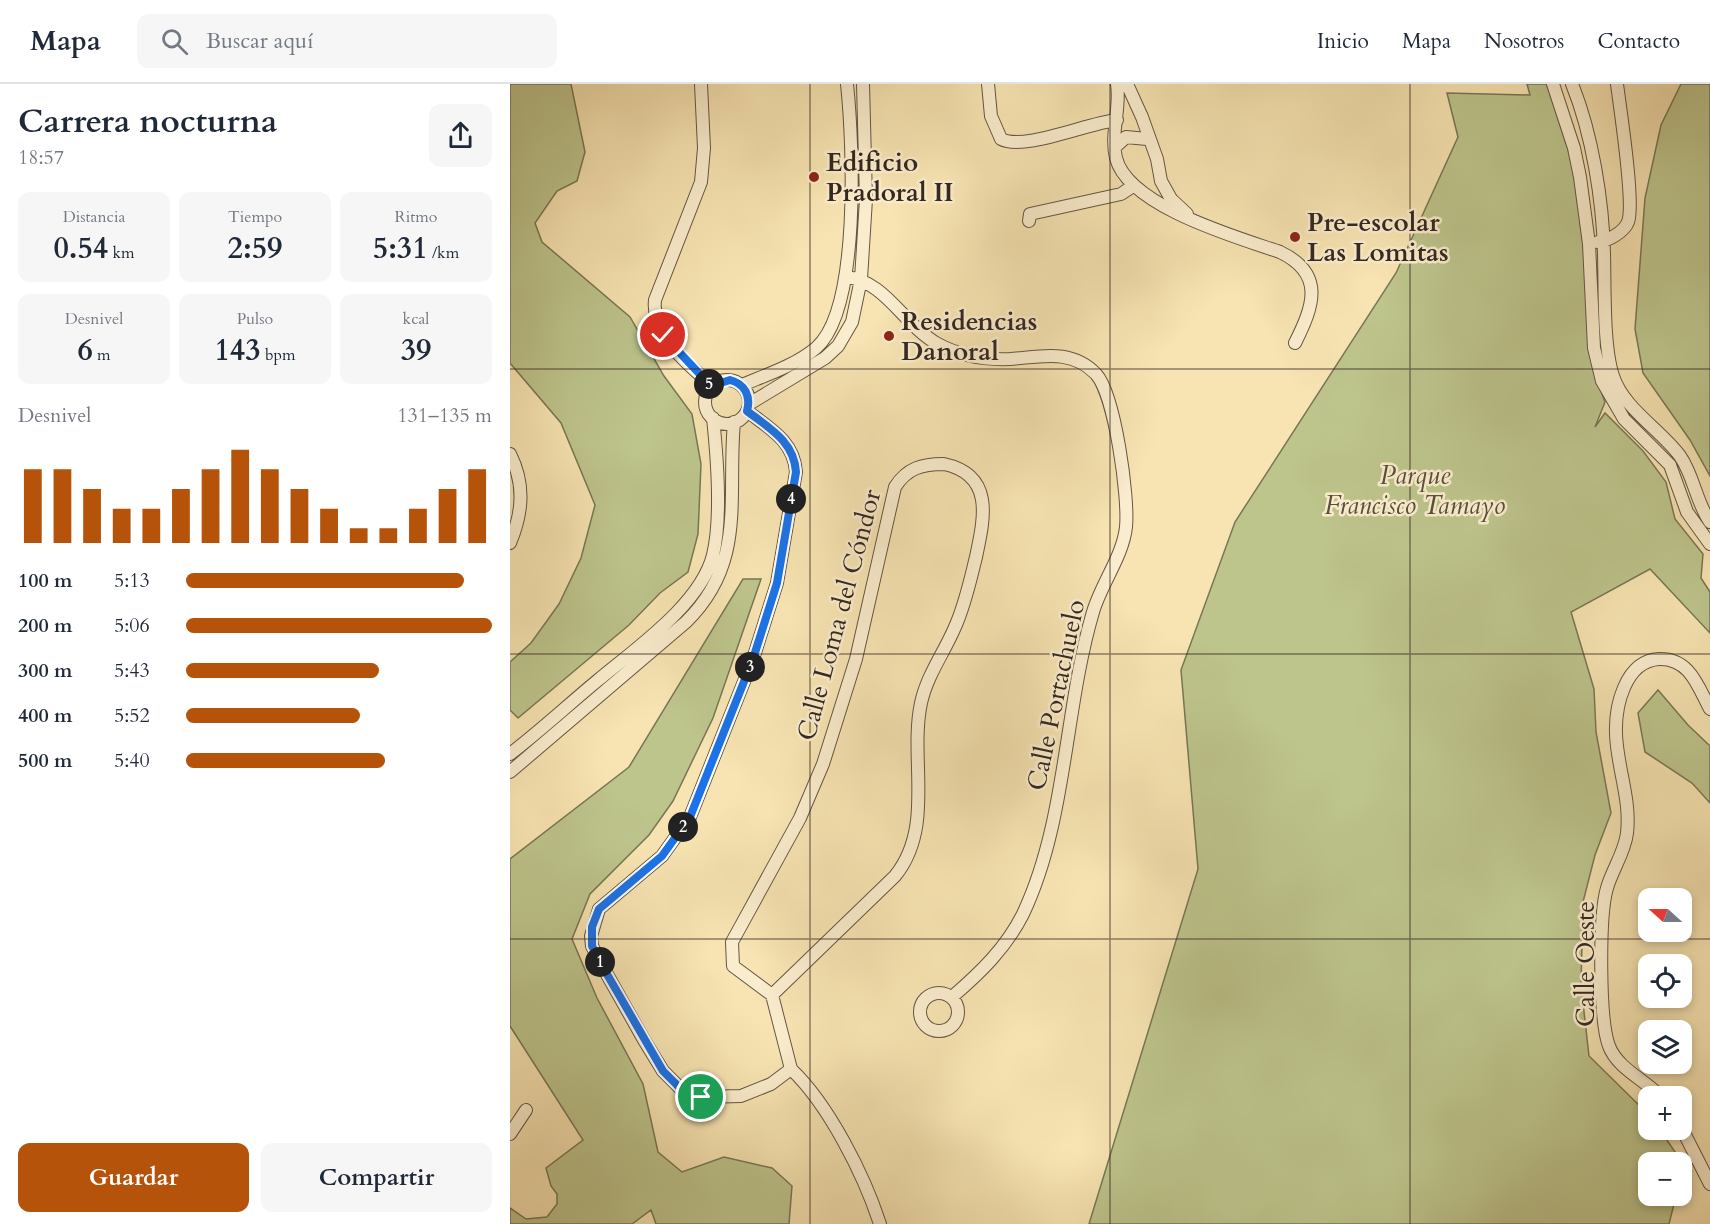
<!DOCTYPE html>
<html lang="es">
<head>
<meta charset="utf-8">
<style>
	:root { --surface:#fff; --page:#f6f6f7; --text:#1f2937; --muted:#747a83; --line:#e0e1e3; --accent:#b45309 }
	body { margin:0; font-family:Cardo,serif; background:var(--page); color:var(--text); height:100vh; display:flex; flex-direction:column; font-size:22px; white-space:nowrap }
	* { box-sizing:border-box; margin:0 }
	p { font-size:20px; color:var(--muted) }
	.icon { flex:none; width:33px; height:33px; fill:none; stroke:currentColor; stroke-width:2; stroke-linecap:round; stroke-linejoin:round }
	.map { position:relative; flex:1; overflow:hidden }
	.panel { display:flex; flex-direction:column; background:var(--surface); width:510px }
	.panel>* { flex:none }
	.needle { width:39px; rotate:291deg }
	.tools { position:absolute; left:1128px; top:804px; display:grid; gap:12px }
	.tools a { display:grid; place-items:center; width:54px; height:54px; border-radius:12px; background:var(--surface); box-shadow:0 3px 9px #0003; font-size:30px }
	.pin { position:absolute; display:grid; place-items:center; width:51px; height:51px; color:#fff; margin:-26px; border:3px solid #fff; border-radius:50%; box-shadow:0 2px 6px #0007 }
	.km { position:absolute; width:30px; height:30px; margin:-15px; border-radius:50%; background:#222; color:#fff; font-size:16px; line-height:30px; text-align:center }
	.round { display:grid; place-items:center; flex:none; width:63px; height:63px; border-radius:12px; background:var(--page) }
	.head { display:flex; align-items:center; justify-content:space-between; height:102px; padding:0 18px }
	h1 { font-size:33px; font-weight:800; line-height:45px }
	.metrics { display:grid; grid-template-columns:repeat(3,1fr); gap:9px; height:102px; padding:6px 18px }
	.metrics div { display:grid; align-content:center; border-radius:12px; background:var(--page); text-align:center }
	.metrics b { font-size:30px; font-weight:800 }
	.metrics small { font-size:16px; font-weight:400 }
	.metrics p { font-size:16px }
	.chart { height:168px; padding:12px 18px }
	.chart p { display:flex; justify-content:space-between }
	.chart svg { width:100%; height:108px; margin-top:6px; stroke:var(--accent); stroke-width:6 }
	.button { display:flex; gap:12px; margin-top:auto; padding:12px 18px }
	.button a { flex:1; height:69px; border-radius:12px; background:var(--accent); color:#fff; font-size:24px; font-weight:800; line-height:69px; text-align:center }
	.button a+a { background:var(--page); color:var(--text) }
	ul { padding:0 18px; list-style:none; font-size:20px }
	li { display:grid; grid-template-columns:96px 72px 1fr; align-items:center; height:45px }
	li i { height:15px; border-radius:8px; background:var(--accent) }
	header { display:flex; align-items:center; gap:36px; box-sizing:border-box; height:84px; padding:0 30px; background:var(--surface); border-bottom:2px solid var(--line) }
	header strong { font-size:28px }
	nav { display:flex; gap:33px; margin-inline-start:auto; font-size:21px }
	.search { width:420px; height:54px; background:var(--page); display:flex; align-items:center; gap:15px; box-sizing:border-box; padding:0 21px; border-radius:12px; color:var(--muted); font-size:22px }
	main { display:flex; flex:1; min-height:0 }
	.map>svg:first-child { display:block }
</style>
</head>
<body>
<header>
<strong>Mapa</strong>
<div class="search"><svg class="icon" aria-label="search" viewBox="0 0 24 24"><circle cx="10" cy="10" r="6"/><path d="M15 15l6 6"/></svg>Buscar aquí</div>
<nav><a>Inicio</a><a>Mapa</a><a>Nosotros</a><a>Contacto</a></nav>
</header>
<main>
<section class="panel">
<div class="head"><div><h1>Carrera nocturna</h1><p>18:57</p></div><a class="round"><svg class="icon" aria-label="share" viewBox="0 0 24 24"><path d="M12 15V3M7 8l5-5 5 5M5 13v7h14v-7"/></svg></a></div>
<div class="metrics">
<div><p>Distancia</p><b>0.54<small> km</small></b></div>
<div><p>Tiempo</p><b>2:59</b></div>
<div><p>Ritmo</p><b>5:31<small> /km</small></b></div>
</div>
<div class="metrics">
<div><p>Desnivel</p><b>6<small> m</small></b></div>
<div><p>Pulso</p><b>143<small> bpm</small></b></div>
<div><p>kcal</p><b>39</b></div>
</div>
<div class="chart"><p><span>Desnivel</span>131–135 m</p>
<svg viewBox="0 0 160 44" preserveAspectRatio="none"><path d="M5 44V14M15 44V14M25 44V22M35 44V30M45 44V30M55 44V22M65 44V14M75 44V6M85 44V14M95 44V22M105 44V30M115 44V38M125 44V38M135 44V30M145 44V22M155 44V14"/></svg>
</div>
<ul>
<li><b>100 m</b>5:13<i style="width:91%"></i></li>
<li><b>200 m</b>5:06<i style="width:100%"></i></li>
<li><b>300 m</b>5:43<i style="width:63%"></i></li>
<li><b>400 m</b>5:52<i style="width:57%"></i></li>
<li><b>500 m</b>5:40<i style="width:65%"></i></li>
</ul>
<div class="button"><a>Guardar</a><a>Compartir</a></div>
</section>
<div class="map">
<svg width="1200" height="1140" viewBox="0 0 1200 1140">
	<rect width="100%" height="100%" fill="#f7e4b2"/>
	<filter id="stains"><feTurbulence type="fractalNoise" baseFrequency=".00333" numOctaves="4"/><feColorMatrix values="0 0 0 0 .2 0 0 0 0 .09 0 0 0 0 .02 0 0 0 .5 -.17"/></filter>
	<radialGradient id="worn" r=".72"><stop offset=".6" stop-color="#630" stop-opacity="0"/><stop offset="1" stop-color="#630" stop-opacity=".3"/></radialGradient>
	<path fill="#bdc48c" stroke="#787656" stroke-width="1.5" d="M0,0H61L75,68L67,97L47,107L25,139L32,158L120,233L154,292L182,330L191,380L188,450L178,488L150,509L119,541L8,634L0,626V578L21,559L49,520L71,474L85,421L51,339L0,279Z
		M1017,0H1046L1063,57L1088,299L1095,318L1085,343L1095,329L1133,367L1156,398L1165,435L1193,470L1191,494L1200,508V549L1140,485L1061,528L1084,605L1086,648L1101,729L1085,771L1073,818L1071,901L1079,972L1138,1030V1046H1150L1174,1081L1172,1091V1078H1138V1112H1166L1159,1140H579L688,785L671,586L725,438L886,189L948,53L937,9L1020,11Z
		M1171,0H1200V392L1180,356L1133,289L1125,245L1135,114L1151,41Z
		M233,495H251L203,634L163,717L139,751L80,810L62,855L87,914L133,1000L148,1068L172,1088L214,1073L262,1084L282,1102L279,1140H146L141,1126L122,1140H0V1124L16,1135L37,1133L47,1120V1110L41,1102L36,1084L73,1056L0,942V775L119,683Z
		M1148,606L1178,641L1200,662V719L1182,699L1135,668L1128,629Z"/>
	<g fill="none" stroke-linecap="round" stroke-linejoin="round">
		<defs>
			<path id="minor" d="M191,0L194,64L191,98L145,216C141,253 178,279 202,302
				M478,0L481,32L491,55C514,67 577,39 607,36
				M607,0C611,24 600,50 606,74C618,122 726,153 770,168C816,190 803,223 785,259
				M617,0L632,33L647,75L651,97L661,115L677,130
				M1043,0L1064,64L1070,93L1079,160L1084,264L1092,297L1114,335L1160,381L1177,428L1200,460
				M1062,0C1082,49 1093,117 1094,170C1095,203 1093,262 1103,292C1113,324 1151,346 1170,372C1184,392 1186,418 1200,438
				M605,63L616,53L637,55
				M519,137L520,130L611,110L623,102
				M1088,158C1098,157 1114,148 1118,138C1125,120 1110,24 1107,0
				M335,193C375,196 393,240 426,259C449,272 474,276 500,275C530,273 561,264 586,290C605,311 619,414 616,443C613,472 591,500 583,528C554,626 557,737 513,830C496,864 470,889 442,913
				M195 318a22 22 0 1 1 44 0a22 22 0 1 1-44 0Z
				M232,301C256,291 286,281 306,264C351,225 343,58 337,0
				M239,320L315,274L328,262L342,238L351,195L356,115L353,0
				M237,327C259,344 284,357 286,388L267,499L243,575L180,733L152,772L89,825L81,852L82,862L94,885L134,956L153,987L170,1004L191,1013L231,1012L261,1000L281,985
				M0,370C15,400 13,428 0,459
				M434,380C485,391 474,435 466,473C460,497 455,521 445,543C434,569 417,591 411,619C399,675 425,743 385,792L262,911L223,882L222,858L290,734L313,680L346,575L385,403C397,384 412,380 434,380Z
				M0,670C30,647 58,621 87,597C125,565 191,520 203,471C212,434 207,372 203,334
				M0,688L176,538C237,478 217,414 224,338
				M410 928a19 19 0 1 1 38 0a19 19 0 1 1-38 0Z
				M262,911L281,985
				M281,985C319,1021 354,1091 370,1140
				M1150,1012C1135,996 1107,984 1099,962C1089,936 1089,831 1097,804C1102,786 1115,768 1117,749C1121,715 1107,683 1106,650C1105,622 1115,577 1149,575C1180,574 1188,603 1200,625
				M1172,1045L1200,1100
				M0,1050L16,1026"/>
		</defs>
		<use href="#minor" stroke="#645645" stroke-width="14"/>
		<use href="#minor" stroke="#faedcd" stroke-width="12"/>
	</g>
	<g fill="none" stroke-linecap="round" stroke-linejoin="round">
		<defs>
			<path id="route" d="M153,251L201,302L220,296C235,300 241,312 237,327C259,344 284,357 286,388L267,499L243,575L180,733L152,772L89,825L82,843V862L94,885L153,987L170,1004L191,1013"/>
		</defs>
		<use href="#route" stroke="#fff" stroke-width="12"/>
		<use href="#route" stroke="#1a73e8" stroke-width="8"/>
	</g>
	<path fill="none" stroke="#332721" stroke-width="1.5" stroke-opacity="0.55" d="M300,0V1140M600,0V1140M900,0V1140M0,285H1200M0,570H1200M0,855H1200"/>
	<g fill="#8f2418" stroke="#faedcd" stroke-width="2">
		<circle cx="304" cy="93" r="6"/>
		<circle cx="785" cy="153" r="6"/>
		<circle cx="379" cy="252" r="6"/>
	</g>
	<g text-anchor="middle" dominant-baseline="central" stroke-width="5" stroke-linejoin="round" paint-order="stroke">
		<g font-size="26" font-weight="bold" fill="#332721" stroke="#faedcd" text-anchor="start">
			<text x="316" y="78">Edificio<tspan x="316" dy="30">Pradoral II</tspan></text>
			<text x="797" y="138">Pre-escolar<tspan x="797" dy="30">Las Lomitas</tspan></text>
			<text x="391" y="237">Residencias<tspan x="391" dy="30">Danoral</tspan></text>
		</g>
		<g font-size="26" font-style="italic" fill="#564e3c" stroke="#faedcd">
			<text x="905" y="391">Parque<tspan x="905" dy="30">Francisco Tamayo</tspan></text>
		</g>
		<g font-size="26" fill="#332721" stroke="#faedcd">
			<text transform="translate(329 531) rotate(-75)">Calle Loma del Cóndor</text>
			<text transform="translate(546 611) rotate(-78)">Calle Portachuelo</text>
			<text transform="translate(1075 880) rotate(-90)">Calle Oeste</text>
		</g>
	</g>
	<rect width="100%" height="100%" filter="url(#stains)"/>
	<rect width="100%" height="100%" fill="url(#worn)"/>
</svg>
<div class="tools">
<a><svg class="needle" viewBox="-14 -14 28 28"><path d="M0-13l5 13h-10z" fill="#e53935"/><path d="M0 13l5-13h-10z" fill="#747a83"/></svg></a>
<a><svg class="icon" aria-label="locate" viewBox="0 0 24 24"><circle cx="12" cy="12" r="6"/><path d="M12 2v4M12 18v4M2 12h4M18 12h4"/></svg></a>
<a><svg class="icon" aria-label="layers" viewBox="0 0 24 24"><path d="M12 4l9 5-9 5-9-5zM3 14l9 5 9-5"/></svg></a>
<a>+</a>
<a>−</a>
</div>
<div class="pin" style="left:191px;top:1013px;background:#1e9e55"><svg class="icon" aria-label="arrive" viewBox="0 0 24 24"><path d="M6 21V4h12l-3 4 3 4H6"/></svg></div>
<div class="pin" style="left:153px;top:251px;background:#d93025"><svg class="icon" aria-label="check" viewBox="0 0 24 24"><path d="M5 12l5 5 9-10"/></svg></div>
<b class="km" style="left:90px;top:878px">1</b>
<b class="km" style="left:173px;top:743px">2</b>
<b class="km" style="left:240px;top:583px">3</b>
<b class="km" style="left:281px;top:415px">4</b>
<b class="km" style="left:199px;top:300px">5</b>
</div>
</main>
</body>
</html>
